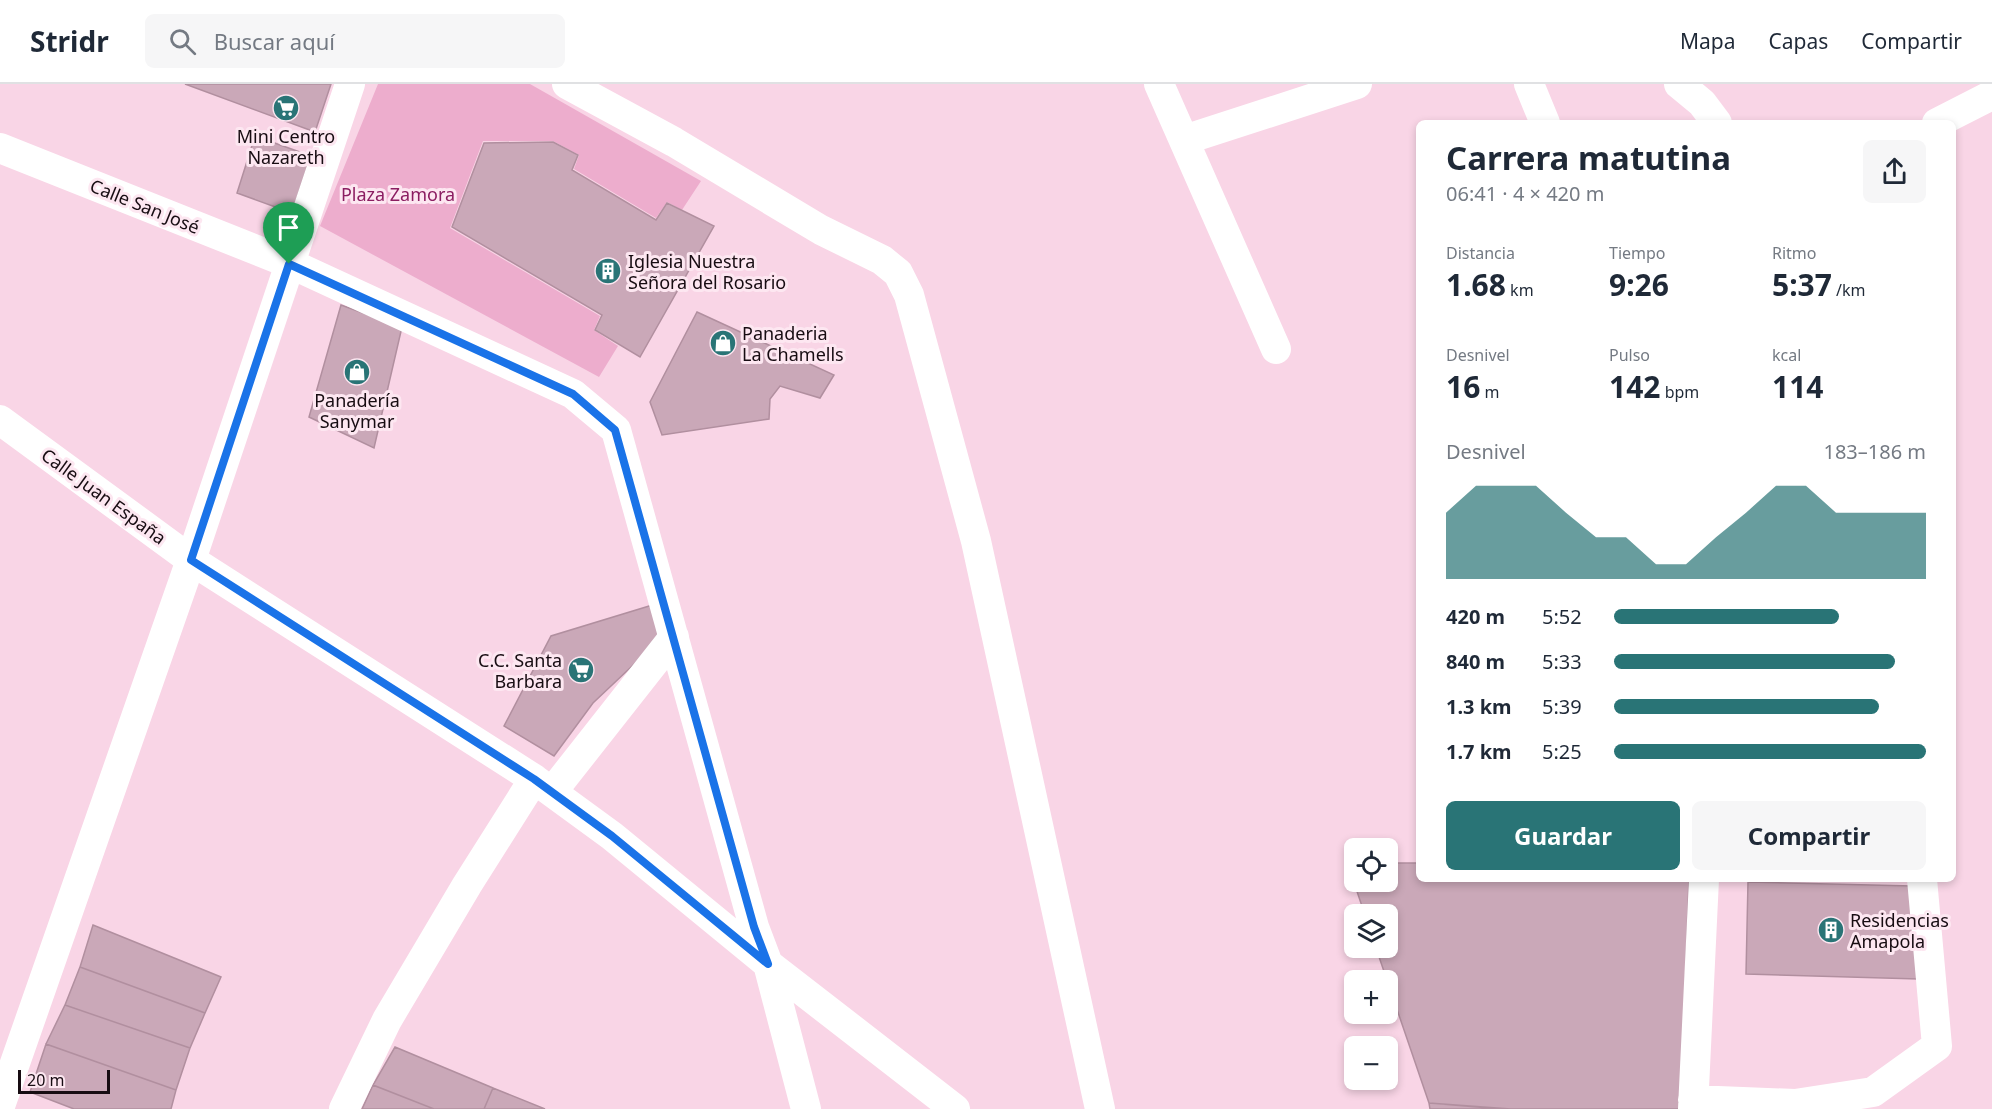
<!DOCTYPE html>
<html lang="es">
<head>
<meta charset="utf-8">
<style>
	:root { --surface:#fff; --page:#f6f6f7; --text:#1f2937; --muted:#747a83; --line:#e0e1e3; --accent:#297476 }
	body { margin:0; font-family:"Noto Sans",sans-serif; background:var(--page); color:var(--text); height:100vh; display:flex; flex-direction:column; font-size:22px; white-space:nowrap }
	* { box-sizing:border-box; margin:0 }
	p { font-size:20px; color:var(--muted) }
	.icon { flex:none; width:33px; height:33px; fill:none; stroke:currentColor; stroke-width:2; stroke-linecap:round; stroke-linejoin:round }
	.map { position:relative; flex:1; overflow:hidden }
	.details { position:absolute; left:1416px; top:36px; width:540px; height:762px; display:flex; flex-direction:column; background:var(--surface); border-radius:9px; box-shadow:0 3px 9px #0003 }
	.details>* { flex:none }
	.controls { position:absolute; left:1344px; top:754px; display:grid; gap:12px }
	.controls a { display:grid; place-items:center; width:54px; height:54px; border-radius:9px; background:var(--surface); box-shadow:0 3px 9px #0003; font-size:30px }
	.scale { position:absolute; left:18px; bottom:15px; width:92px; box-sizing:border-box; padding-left:6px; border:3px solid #170c12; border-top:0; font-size:16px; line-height:21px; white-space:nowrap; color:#170c12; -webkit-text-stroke:4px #fde7f1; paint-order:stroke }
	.pin { position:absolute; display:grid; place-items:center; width:51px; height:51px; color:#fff; margin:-62px -26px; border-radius:50% 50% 50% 0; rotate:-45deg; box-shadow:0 0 6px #0007 }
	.pin .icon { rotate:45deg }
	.round { display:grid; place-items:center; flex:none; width:63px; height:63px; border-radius:9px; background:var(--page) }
	.overview { display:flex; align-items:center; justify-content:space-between; height:102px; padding:0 30px }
	h1 { font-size:33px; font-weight:700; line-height:45px }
	.figures { display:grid; grid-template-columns:repeat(3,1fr); gap:9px; height:102px; padding:6px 30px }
	.figures div { display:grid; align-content:center }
	.figures b { font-size:30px; font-weight:700 }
	.figures small { font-size:16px; font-weight:400 }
	.figures p { font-size:16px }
	.chart { height:168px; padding:12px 30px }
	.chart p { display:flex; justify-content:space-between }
	.chart svg { width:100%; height:108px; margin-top:6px; fill:var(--accent); opacity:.7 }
	.cta { display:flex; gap:12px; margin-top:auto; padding:12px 30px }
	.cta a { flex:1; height:69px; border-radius:9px; background:var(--accent); color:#fff; font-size:24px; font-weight:700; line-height:69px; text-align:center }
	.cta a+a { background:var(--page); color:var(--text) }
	ul { padding:0 30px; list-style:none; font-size:20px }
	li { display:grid; grid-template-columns:96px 72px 1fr; align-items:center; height:45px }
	li i { height:15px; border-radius:8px; background:var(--accent) }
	header { display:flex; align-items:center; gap:36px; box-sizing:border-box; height:84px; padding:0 30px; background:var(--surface); border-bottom:2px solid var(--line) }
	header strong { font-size:28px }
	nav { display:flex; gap:33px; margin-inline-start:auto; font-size:21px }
	.search { width:420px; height:54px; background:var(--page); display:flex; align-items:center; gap:15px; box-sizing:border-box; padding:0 21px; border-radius:9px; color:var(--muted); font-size:22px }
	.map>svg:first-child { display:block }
</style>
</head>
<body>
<header>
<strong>Stridr</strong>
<div class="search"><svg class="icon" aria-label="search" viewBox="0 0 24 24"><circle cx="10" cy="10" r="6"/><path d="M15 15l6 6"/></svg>Buscar aquí</div>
<nav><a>Mapa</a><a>Capas</a><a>Compartir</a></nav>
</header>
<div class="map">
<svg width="1992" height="1025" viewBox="0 0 1992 1025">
	<rect width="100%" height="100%" fill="#f9d5e6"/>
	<path fill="#edadcd" d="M378,0H530L701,97L682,126L667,118L656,134L574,85L579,71L553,57H483L450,144L600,232L594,246L618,262L599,293L320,142Z"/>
	<path fill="#caa8b8" stroke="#b18f9f" stroke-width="1.5" d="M185,0H331L315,48Z
		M255,52L311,72L292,129L237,109Z
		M553,58L578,71L572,86L656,136L667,119L714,142L640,273L595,246L602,231L452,143L484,59Z
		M341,221L402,243L374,364L309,333Z
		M697,228L834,291L820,314L780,302L770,315L769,335L662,351L650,318Z
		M659,519L665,551L593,619L554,672L504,642L551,552Z
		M1347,778H1354V798H1388V779H1419V795H1689L1681,1025H1511L1429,1019L1376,864H1388V831H1365Z
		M1748,798L1912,802L1918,895L1746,890Z
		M93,841L221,893L205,929L80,883Z
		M80,883L205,929L190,964L65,921Z
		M65,921L190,964L176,1006L46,960Z
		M46,960L176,1006L171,1025H74L30,1008Z
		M395,963L493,1004L484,1025H434L373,1001Z
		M373,1001L434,1025H362Z
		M493,1004L545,1025H484Z
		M1429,1019L1501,1025H1430Z"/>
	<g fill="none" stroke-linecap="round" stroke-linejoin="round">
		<path stroke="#fff" stroke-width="30" d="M567,0L674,58L821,146L882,176L898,189L909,211L976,457L1100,1025
			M1159,0L1276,265
			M1529,0L1545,39
			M1679,0L1702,19L1717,39
			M1937,39L1992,11
			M1184,56L1357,0
			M0,64L289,179L573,310L616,346L754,843L768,880L955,1025
			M0,336L191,476L534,695L612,752L768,880L806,1025
			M552,708L674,553
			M1693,1016L1795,1020L1873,1008L1937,962L1922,795
			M0,1022L191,476L350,0
			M344,1025L387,936L467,801L534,695
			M1693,1025L1704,795"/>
	</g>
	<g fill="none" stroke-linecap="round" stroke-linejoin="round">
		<defs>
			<path id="route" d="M289,180L573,310L615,346L754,843L768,880L612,752L534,695L191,476Z"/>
		</defs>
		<use href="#route" stroke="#fff" stroke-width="12"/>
		<use href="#route" stroke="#1a73e8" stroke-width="8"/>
	</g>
	<defs>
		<symbol id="supermarket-disc" viewBox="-11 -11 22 22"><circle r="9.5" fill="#297476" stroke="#fde7f1"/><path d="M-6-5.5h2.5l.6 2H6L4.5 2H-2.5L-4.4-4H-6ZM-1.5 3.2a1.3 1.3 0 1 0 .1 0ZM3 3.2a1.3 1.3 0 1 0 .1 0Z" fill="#fff"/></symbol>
		<symbol id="building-disc" viewBox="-11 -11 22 22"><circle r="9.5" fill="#297476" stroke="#fde7f1"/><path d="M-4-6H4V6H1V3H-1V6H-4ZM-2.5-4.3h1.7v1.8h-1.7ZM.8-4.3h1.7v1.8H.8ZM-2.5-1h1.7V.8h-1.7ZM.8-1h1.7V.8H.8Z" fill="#fff"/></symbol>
		<symbol id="shop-disc" viewBox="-11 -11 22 22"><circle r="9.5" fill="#297476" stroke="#fde7f1"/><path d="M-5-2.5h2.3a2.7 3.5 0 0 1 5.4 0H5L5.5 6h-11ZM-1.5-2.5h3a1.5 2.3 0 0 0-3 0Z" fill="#fff"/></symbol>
	</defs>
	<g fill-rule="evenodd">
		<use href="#supermarket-disc" x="271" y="9" width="30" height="30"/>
		<use href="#building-disc" x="593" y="172" width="30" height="30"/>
		<use href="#shop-disc" x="708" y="244" width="30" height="30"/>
		<use href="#shop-disc" x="342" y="273" width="30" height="30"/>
		<use href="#supermarket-disc" x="566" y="571" width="30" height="30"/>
		<use href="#building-disc" x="1816" y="831" width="30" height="30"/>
	</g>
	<g text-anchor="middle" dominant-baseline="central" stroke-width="6" stroke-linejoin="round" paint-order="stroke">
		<g font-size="18" fill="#170c12" stroke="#fde7f1" text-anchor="start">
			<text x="286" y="52" text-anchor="middle">Mini Centro<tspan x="286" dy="21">Nazareth</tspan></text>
			<text x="628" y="177">Iglesia Nuestra<tspan x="628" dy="21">Señora del Rosario</tspan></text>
			<text x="742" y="249">Panaderia<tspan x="742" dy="21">La Chamells</tspan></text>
			<text x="357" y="316" text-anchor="middle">Panadería<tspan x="357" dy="21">Sanymar</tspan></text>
			<text x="562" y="576" text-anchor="end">C.C. Santa<tspan x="562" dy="21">Barbara</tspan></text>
			<text x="1850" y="836">Residencias<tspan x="1850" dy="21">Amapola</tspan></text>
		</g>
		<g font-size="18" fill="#8b1d61" stroke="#fde7f1">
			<text x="398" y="110">Plaza Zamora</text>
		</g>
		<g font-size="18" fill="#170c12" stroke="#fde7f1">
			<text transform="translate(145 122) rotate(22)">Calle San José</text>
			<text transform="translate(104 412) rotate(36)">Calle Juan España</text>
		</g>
	</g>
</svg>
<div class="controls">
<a><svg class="icon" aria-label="locate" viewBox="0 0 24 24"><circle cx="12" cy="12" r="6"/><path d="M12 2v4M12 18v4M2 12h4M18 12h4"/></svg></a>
<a><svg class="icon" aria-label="layers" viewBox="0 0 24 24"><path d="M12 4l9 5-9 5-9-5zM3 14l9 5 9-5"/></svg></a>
<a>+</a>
<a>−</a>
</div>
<div class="scale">20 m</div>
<div class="pin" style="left:289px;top:180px;background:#1e9e55"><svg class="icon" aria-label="arrive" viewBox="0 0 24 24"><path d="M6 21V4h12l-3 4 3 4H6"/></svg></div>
<section class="details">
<div class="overview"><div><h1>Carrera matutina</h1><p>06:41 · 4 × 420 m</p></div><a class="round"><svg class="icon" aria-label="share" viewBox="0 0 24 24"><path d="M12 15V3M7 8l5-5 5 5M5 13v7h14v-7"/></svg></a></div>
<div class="figures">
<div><p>Distancia</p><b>1.68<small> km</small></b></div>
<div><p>Tiempo</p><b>9:26</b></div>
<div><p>Ritmo</p><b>5:37<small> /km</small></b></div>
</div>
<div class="figures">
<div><p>Desnivel</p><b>16<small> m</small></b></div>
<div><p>Pulso</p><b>142<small> bpm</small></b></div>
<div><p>kcal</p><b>114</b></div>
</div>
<div class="chart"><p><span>Desnivel</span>183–186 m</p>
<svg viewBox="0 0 160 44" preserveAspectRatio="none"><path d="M0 44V17L10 6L20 6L30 6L40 17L50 27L60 27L70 38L80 38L90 27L100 17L110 6L120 6L130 17L140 17L150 17L160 17V44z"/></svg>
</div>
<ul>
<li><b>420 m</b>5:52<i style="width:72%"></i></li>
<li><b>840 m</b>5:33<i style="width:90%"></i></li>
<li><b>1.3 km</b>5:39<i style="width:85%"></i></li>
<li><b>1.7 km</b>5:25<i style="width:100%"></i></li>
</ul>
<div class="cta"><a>Guardar</a><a>Compartir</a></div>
</section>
</div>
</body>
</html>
